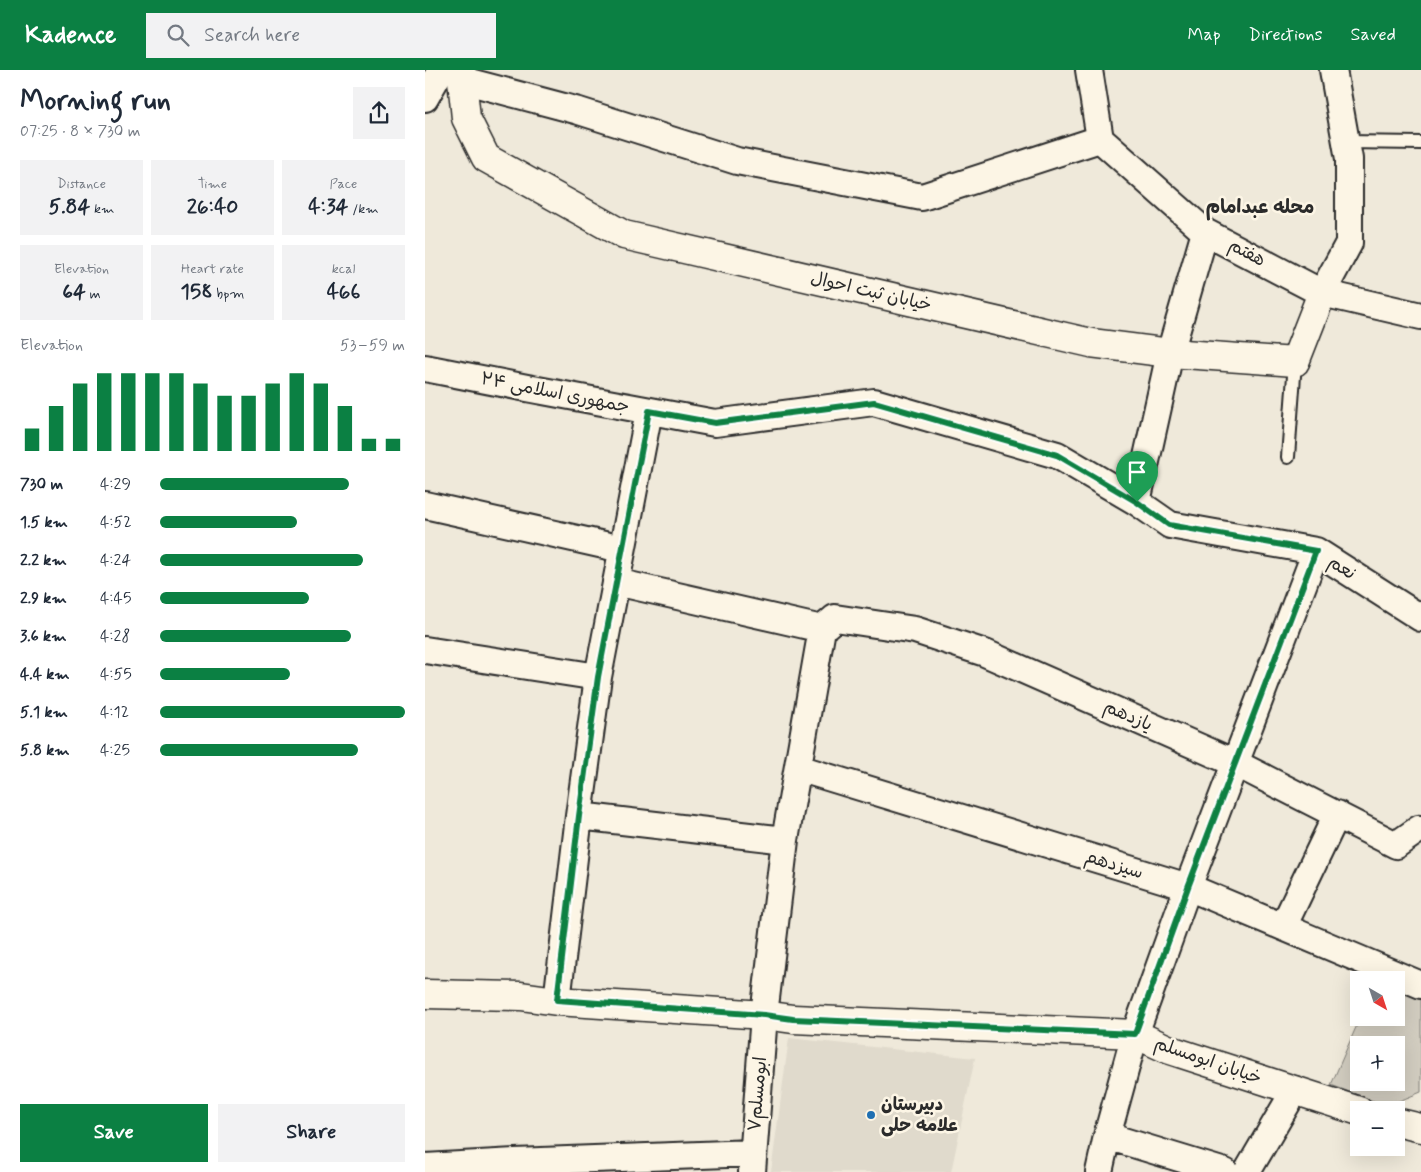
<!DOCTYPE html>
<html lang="en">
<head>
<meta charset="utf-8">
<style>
	:root { --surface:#fff; --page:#f2f2f3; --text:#1f2937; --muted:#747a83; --accent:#0b8043 }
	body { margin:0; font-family:Mynerve,"Playpen Sans Arabic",sans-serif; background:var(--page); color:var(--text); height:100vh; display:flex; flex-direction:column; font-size:19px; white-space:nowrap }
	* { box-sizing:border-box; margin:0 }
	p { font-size:16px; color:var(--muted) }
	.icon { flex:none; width:28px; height:28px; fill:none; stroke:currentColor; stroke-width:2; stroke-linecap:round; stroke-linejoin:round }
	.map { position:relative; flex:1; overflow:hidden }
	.drawer { display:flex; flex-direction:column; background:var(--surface); width:425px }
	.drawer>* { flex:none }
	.needle { width:32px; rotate:141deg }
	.tools { position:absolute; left:925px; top:901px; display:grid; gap:10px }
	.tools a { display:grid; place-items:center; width:55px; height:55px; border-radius:0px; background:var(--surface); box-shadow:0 5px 20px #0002; font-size:25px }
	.pin { position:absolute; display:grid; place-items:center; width:42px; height:42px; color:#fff; margin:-51px -21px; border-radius:50% 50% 50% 0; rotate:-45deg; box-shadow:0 0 5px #0007 }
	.pin .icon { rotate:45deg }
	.round { display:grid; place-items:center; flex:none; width:52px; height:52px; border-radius:0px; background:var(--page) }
	.head { display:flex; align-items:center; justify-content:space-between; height:85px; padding:0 20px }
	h1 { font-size:28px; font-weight:800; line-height:38px }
	.stats { display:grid; grid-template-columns:repeat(3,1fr); gap:8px; height:85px; padding:5px 20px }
	.stats div { display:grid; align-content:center; border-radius:0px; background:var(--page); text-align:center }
	.stats b { font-size:21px; font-weight:800 }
	.stats small { font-size:14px; font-weight:400 }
	.stats p { font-size:14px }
	.chart { height:140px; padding:10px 20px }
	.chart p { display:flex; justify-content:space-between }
	.chart svg { width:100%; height:90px; margin-top:5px; stroke:var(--accent); stroke-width:6 }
	.primary-button { display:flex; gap:10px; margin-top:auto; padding:10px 20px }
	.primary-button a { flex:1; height:58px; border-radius:0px; background:var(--accent); color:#fff; font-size:20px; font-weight:800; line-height:58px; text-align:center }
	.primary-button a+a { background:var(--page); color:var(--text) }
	ul { padding:0 20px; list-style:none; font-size:16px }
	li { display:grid; grid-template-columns:80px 60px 1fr; align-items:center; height:38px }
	li i { height:12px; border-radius:6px; background:var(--accent) }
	header { display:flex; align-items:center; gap:30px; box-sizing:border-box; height:70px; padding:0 25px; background:var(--accent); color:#fff }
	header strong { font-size:24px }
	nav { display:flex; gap:28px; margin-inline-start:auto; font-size:18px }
	.search { width:350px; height:45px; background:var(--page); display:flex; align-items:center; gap:12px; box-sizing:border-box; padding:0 18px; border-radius:0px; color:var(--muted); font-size:19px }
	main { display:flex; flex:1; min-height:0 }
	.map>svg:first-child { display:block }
</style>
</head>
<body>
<header>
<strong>Kadence</strong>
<div class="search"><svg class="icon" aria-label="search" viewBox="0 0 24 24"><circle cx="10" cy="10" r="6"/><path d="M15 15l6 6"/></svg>Search here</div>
<nav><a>Map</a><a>Directions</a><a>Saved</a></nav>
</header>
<main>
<section class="drawer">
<div class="head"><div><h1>Morning run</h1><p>07:25 · 8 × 730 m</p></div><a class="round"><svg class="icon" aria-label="share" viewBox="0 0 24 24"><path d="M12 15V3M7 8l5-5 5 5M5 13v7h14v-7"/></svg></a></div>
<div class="stats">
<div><p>Distance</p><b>5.84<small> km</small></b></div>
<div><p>Time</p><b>26:40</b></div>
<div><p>Pace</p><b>4:34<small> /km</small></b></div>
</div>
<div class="stats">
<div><p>Elevation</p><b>64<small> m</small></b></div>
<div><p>Heart rate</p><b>158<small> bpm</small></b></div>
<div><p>kcal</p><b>466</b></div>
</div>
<div class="chart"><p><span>Elevation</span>53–59 m</p>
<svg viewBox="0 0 160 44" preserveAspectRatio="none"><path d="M5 44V33M15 44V22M25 44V11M35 44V6M45 44V6M55 44V6M65 44V6M75 44V11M85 44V17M95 44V17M105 44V11M115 44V6M125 44V11M135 44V22M145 44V38M155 44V38"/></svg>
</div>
<ul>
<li><b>730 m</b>4:29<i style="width:77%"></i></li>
<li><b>1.5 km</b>4:52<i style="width:56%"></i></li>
<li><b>2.2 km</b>4:24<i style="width:83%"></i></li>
<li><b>2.9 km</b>4:45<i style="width:61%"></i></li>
<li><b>3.6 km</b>4:28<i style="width:78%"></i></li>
<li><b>4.4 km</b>4:55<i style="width:53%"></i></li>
<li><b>5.1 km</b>4:12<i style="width:100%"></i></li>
<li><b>5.8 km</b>4:25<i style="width:81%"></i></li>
</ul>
<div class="primary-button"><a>Save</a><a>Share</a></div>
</section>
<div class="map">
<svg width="996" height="1102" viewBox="0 0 996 1102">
	<rect width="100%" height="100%" fill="#efe9da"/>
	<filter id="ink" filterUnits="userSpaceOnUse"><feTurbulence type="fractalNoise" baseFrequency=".02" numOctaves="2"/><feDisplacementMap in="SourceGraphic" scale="10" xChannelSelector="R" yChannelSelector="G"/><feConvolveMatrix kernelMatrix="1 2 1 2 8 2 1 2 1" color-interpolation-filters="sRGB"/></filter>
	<g filter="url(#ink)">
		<path fill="#e0dacc" d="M364,968L550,988L526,1102H346Z"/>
		<path fill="#d2cdc0" stroke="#7e7c76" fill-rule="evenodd" d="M971,917L996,929V1022L962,1036L906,1015L935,948H971ZM934,975H971V1012H934Z"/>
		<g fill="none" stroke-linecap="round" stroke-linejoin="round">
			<defs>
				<path id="lane" d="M921,72L996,73
					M863,387L870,292"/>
				<path id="street" d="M664,0L675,69
					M37,10L154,41L312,91L497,127L675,69
					M0,28L16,0
					M675,69L780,162L897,223L996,246
					M897,223L924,173V89L908,0
					M0,298L102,318L290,353L449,332L632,385L712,432L745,455L891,481L996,548
					M712,432L745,283L780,162
					M0,435L197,479
					M191,512L397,559L360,770L339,945L327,1102
					M397,559L410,548L490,560L560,583L810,693L971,775L994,759L996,760
					M0,580L173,607L154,746L132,931
					M173,607L224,341
					M373,698L763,817L996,915
					M154,746L360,770
					M858,857L912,744
					M682,1066L800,1102
					M0,1097L90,1092L328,1083
					M674,1102L682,1066L710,964L763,817L891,481
					M822,1102L870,1020"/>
				<path id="secondary" d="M36,0L41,48L61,88L199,165L666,273L745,283L870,292L897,223
					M0,924L96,926L132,931L339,945L368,949L710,964L745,980L934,1041
					M971,1052L996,1058"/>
			</defs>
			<use href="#lane" stroke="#2b2b2b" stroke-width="16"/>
			<use href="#street" stroke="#2b2b2b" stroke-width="30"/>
			<use href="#secondary" stroke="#2b2b2b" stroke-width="31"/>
			<use href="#lane" stroke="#fcf5e5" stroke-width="12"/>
			<use href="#street" stroke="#fcf5e5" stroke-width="26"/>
			<use href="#secondary" stroke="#fcf5e5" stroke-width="28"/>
		</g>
	</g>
	<g fill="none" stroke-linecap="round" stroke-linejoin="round" filter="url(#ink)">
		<defs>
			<path id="route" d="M449,332L632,385L712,432L744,455L891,481L763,817L710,964L368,949L339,945L132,930L154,746L173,607L224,341L290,353Z"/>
		</defs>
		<use href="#route" stroke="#fff" stroke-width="10"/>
		<use href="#route" stroke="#0b8043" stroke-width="6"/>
	</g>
	<circle fill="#1f6fb2" stroke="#fcf5e5" stroke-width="2" cx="446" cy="1045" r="5"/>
	<g text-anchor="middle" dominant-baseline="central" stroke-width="5" stroke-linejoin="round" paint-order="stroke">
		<g font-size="18" fill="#2b2b2b" stroke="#fcf5e5">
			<text transform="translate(822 183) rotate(28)">هفتم</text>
			<text transform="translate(446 222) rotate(13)">خیابان ثبت احوال</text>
			<text transform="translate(130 323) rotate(11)">جمهوری اسلامی ۲۴</text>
			<text transform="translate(917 498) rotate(33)">نعم</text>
			<text transform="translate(703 646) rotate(24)">یازدهم</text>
			<text transform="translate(689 795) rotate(17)">سیزدهم</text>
			<text transform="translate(783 991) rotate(19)">خیابان ابومسلم</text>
			<text transform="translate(333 1024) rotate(-85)">ابومسلم۷</text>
		</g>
		<g font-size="18" font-weight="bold" fill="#2b2b2b" stroke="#fcf5e5" text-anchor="start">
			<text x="456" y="1035">دبیرستان<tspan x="456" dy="21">علامه حلی</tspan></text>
		</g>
		<g font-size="19" font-weight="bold" fill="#2b2b2b" stroke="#fcf5e5">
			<text x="835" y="137">محله عبدامام</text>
		</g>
	</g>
</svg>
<div class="tools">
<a><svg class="needle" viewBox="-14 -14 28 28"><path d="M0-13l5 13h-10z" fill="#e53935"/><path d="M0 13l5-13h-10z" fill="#747a83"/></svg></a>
<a>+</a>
<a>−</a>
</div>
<div class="pin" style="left:712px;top:432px;background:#1e9e55"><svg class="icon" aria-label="arrive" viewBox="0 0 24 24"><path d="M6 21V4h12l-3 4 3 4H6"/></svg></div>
</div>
</main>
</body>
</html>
